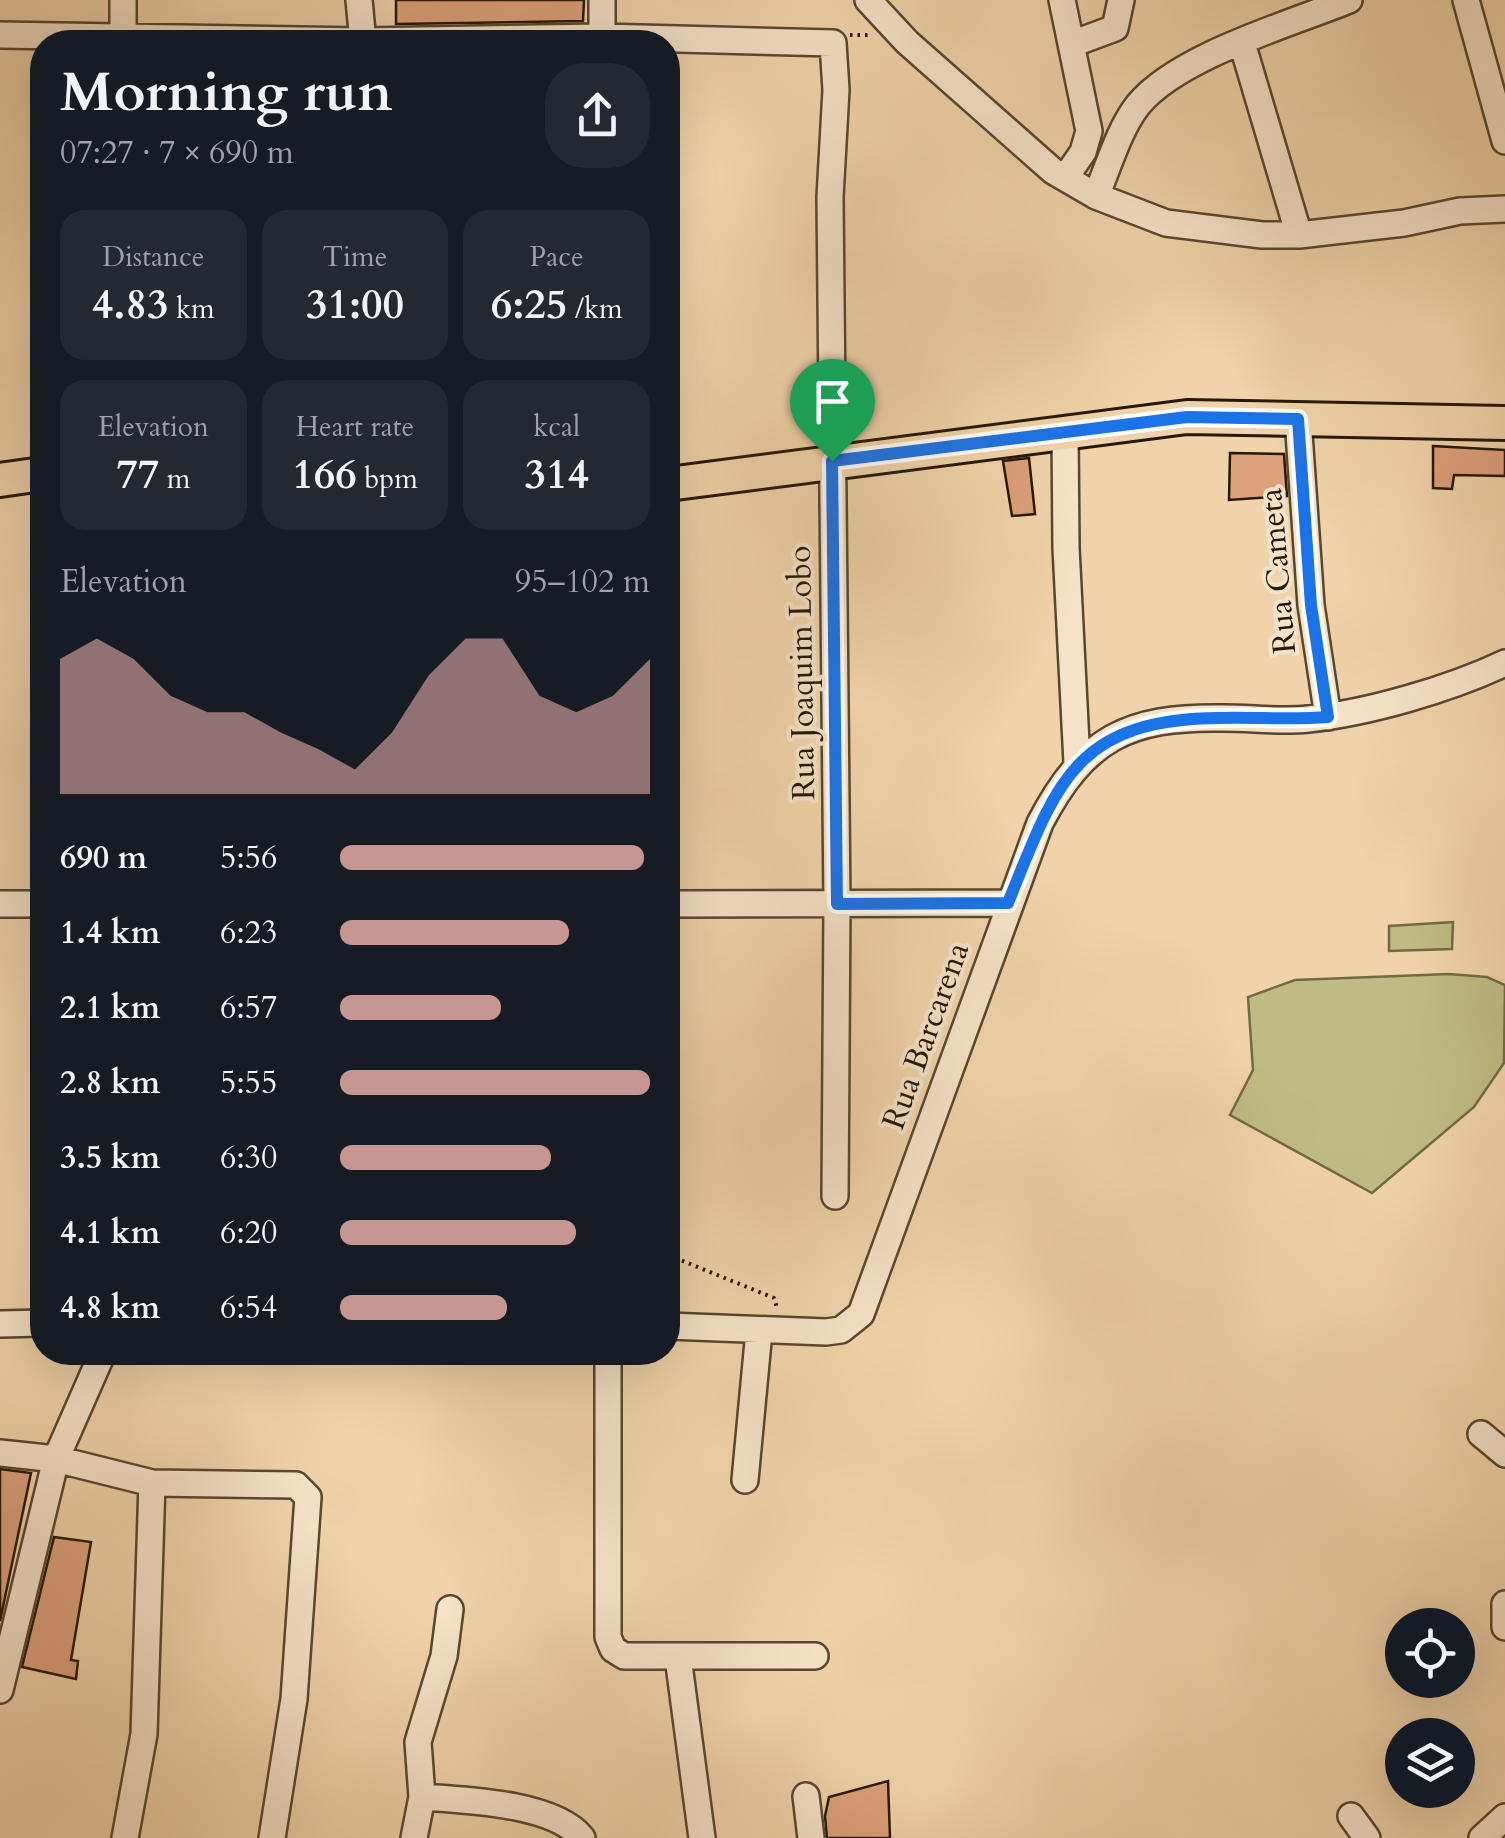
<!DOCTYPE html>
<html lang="en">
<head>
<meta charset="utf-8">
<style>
	:root { --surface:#171b24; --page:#242831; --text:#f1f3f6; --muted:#9ea1a6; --accent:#c59692 }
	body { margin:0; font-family:Cardo,serif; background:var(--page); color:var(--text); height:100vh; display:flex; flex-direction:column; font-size:38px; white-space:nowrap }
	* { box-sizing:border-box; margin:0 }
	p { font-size:32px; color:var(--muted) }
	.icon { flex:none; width:55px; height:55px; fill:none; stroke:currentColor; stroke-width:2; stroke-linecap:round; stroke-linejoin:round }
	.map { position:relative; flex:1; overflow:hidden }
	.sheet { position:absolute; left:30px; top:30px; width:650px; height:1335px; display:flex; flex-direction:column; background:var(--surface); border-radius:40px; box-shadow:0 10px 40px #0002 }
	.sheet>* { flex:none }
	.tools { position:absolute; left:1385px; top:1608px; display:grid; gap:20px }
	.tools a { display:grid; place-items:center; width:90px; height:90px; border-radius:50%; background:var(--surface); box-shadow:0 10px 40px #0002; font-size:50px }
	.pin { position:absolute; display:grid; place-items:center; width:85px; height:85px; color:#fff; margin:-102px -42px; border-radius:50% 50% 50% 0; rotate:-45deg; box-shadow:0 0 10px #0007 }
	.pin .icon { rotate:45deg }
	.round { display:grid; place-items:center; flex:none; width:105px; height:105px; border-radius:40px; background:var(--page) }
	.summary { display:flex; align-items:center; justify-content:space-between; height:170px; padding:0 30px }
	h1 { font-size:55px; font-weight:700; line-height:75px }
	.metrics { display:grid; grid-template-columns:repeat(3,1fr); gap:15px; height:170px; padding:10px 30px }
	.metrics div { display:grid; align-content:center; border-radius:25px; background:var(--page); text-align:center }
	.metrics b { font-size:42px; font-weight:700 }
	.metrics small { font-size:28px; font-weight:400 }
	.metrics p { font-size:28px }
	.chart { height:280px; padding:20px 30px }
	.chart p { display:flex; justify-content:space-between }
	.chart svg { width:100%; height:180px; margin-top:10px; fill:var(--accent); opacity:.7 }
	ul { padding:0 30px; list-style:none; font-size:32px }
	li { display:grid; grid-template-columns:160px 120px 1fr; align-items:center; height:75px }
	li i { height:25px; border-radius:12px; background:var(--accent) }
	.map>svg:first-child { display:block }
</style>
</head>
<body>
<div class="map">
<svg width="1505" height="1838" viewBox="0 0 1505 1838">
	<rect width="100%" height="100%" fill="#f0d3aa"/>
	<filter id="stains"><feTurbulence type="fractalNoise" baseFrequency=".002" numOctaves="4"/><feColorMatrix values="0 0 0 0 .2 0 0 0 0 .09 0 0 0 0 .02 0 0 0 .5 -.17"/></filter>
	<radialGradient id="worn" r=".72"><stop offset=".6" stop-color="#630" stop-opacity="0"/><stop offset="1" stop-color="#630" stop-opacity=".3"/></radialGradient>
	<path fill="#c0bb84" stroke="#726a44" stroke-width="2.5" d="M1453,922L1452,949L1389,951V926Z
		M1449,974L1487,977L1505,985L1504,1063L1474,1107L1372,1193L1230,1115L1253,1070L1248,997L1295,980Z"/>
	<path fill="#dca07a" stroke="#251805" stroke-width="2.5" d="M396,0H584L583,21L396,24Z
		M1433,446L1505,450V476L1454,475L1452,489L1433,488Z
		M1230,453L1284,454L1287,496L1229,500Z
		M1029,458L1035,514L1012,516L1003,461Z
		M0,1469L31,1473L0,1621Z
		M54,1537L91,1542L71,1660L78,1661L76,1679L22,1667Z
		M888,1781L890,1838H827L825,1816L829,1797Z"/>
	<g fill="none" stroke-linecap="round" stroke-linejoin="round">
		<defs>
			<path id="minor" d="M123,0V42
				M359,0L363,42
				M868,0L907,42L1053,171L1096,196L1166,223L1262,235H1299L1404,223L1460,211L1505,209
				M1062,0L1089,131L1083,152L1065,178
				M1466,0L1505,141
				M0,35L363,41L602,37L833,43L836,90L830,197L837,904L835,1196
				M602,42V0
				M1242,43L1299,235
				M1072,44L1115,28L1121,0
				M1096,196C1108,168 1119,129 1138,105C1178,56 1290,24 1349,0
				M1298,419L1311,605L1328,717
				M1065,430L1066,548L1077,763
				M0,904H42
				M668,904L1008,903
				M0,1324L42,1323
				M668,1326L826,1332L841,1330L861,1314L1040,823C1084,739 1127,716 1224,718C1252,718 1280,722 1308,719C1368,713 1450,689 1505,663
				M608,1352V1637L613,1649L624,1656H815
				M1481,1434L1505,1454
				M0,1453L56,1459L152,1483L296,1485L308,1497L294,1699L272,1838
				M745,1480L759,1331
				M1505,1604V1627
				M678,1657L702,1838
				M0,1690L56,1459L103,1352
				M806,1796L811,1838
				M422,1797C465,1800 554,1803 582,1838
				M1351,1816L1367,1838
				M125,1838L144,1734L152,1483
				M414,1838L422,1797L418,1742L444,1656L450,1609
				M1482,1838L1505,1817"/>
			<path id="major" d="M0,480L42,474
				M668,484L1187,417L1505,423"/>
		</defs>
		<use href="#minor" stroke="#58472e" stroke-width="30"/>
		<use href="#major" stroke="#251805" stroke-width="38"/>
		<path stroke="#251805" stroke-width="4" stroke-dasharray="2.5 5" stroke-linecap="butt" d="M850,35H871
			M668,1255L774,1298L777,1308"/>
		<use href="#minor" stroke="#f5e2c8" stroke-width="25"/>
		<use href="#major" stroke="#f0d3aa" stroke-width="32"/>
	</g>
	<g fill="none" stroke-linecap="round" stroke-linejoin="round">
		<defs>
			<path id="route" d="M1187,417L1298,419L1311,605L1328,717C1291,720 1256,717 1220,718C1074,719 1056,784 1008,903L837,904L832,461Z"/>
		</defs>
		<use href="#route" stroke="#fff" stroke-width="20"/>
		<use href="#route" stroke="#1a73e8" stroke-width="12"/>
	</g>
	<g text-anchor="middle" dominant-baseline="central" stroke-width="8" stroke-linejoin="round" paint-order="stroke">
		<g font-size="32" fill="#251805" stroke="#f5e2c8">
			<text transform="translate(1278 571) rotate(-95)">Rua Cameta</text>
			<text transform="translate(802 673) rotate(-91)">Rua Joaquim Lobo</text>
			<text transform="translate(926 1036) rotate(-70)">Rua Barcarena</text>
		</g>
	</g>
	<rect width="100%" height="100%" filter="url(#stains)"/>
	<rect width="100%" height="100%" fill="url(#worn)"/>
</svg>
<div class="tools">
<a><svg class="icon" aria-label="locate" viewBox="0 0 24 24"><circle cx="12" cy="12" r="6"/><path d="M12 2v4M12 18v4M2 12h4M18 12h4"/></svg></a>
<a><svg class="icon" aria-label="layers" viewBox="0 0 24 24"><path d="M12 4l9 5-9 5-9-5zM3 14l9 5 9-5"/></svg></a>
</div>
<div class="pin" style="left:832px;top:461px;background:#1e9e55"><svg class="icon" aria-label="arrive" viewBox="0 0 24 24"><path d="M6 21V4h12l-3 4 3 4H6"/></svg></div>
<section class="sheet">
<div class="summary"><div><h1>Morning run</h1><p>07:27 · 7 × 690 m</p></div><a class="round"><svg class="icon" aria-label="share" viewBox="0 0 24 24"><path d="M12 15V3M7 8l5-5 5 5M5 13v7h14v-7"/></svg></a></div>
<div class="metrics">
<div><p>Distance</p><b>4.83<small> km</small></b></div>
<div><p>Time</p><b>31:00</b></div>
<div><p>Pace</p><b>6:25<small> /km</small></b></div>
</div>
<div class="metrics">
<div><p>Elevation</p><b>77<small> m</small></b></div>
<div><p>Heart rate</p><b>166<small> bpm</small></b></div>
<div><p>kcal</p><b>314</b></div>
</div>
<div class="chart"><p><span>Elevation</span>95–102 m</p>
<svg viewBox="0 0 160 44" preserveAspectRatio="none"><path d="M0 44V11L10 6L20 11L30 20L40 24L50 24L60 29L70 33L80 38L90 29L100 15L110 6L120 6L130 20L140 24L150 20L160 11V44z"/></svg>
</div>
<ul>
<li><b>690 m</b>5:56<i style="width:98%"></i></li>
<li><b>1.4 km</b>6:23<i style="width:74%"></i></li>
<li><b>2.1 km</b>6:57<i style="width:52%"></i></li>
<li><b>2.8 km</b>5:55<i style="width:100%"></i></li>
<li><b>3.5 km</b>6:30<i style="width:68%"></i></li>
<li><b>4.1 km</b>6:20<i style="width:76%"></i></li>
<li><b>4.8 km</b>6:54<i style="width:54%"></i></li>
</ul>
</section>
</div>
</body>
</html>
